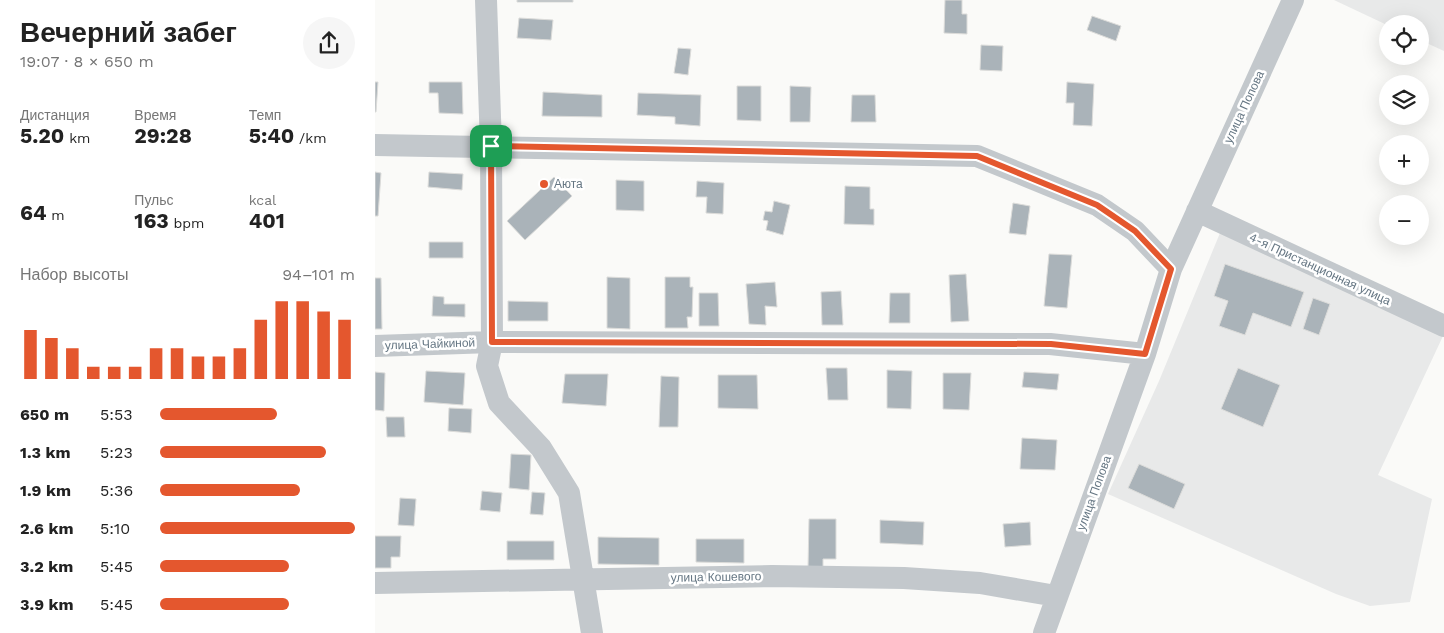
<!DOCTYPE html>
<html lang="ru">
<head>
<meta charset="utf-8">
<style>
	:root { --surface:#fff; --page:#f6f6f6; --text:#222; --muted:#767676; --accent:#e4572e }
	body { margin:0; font-family:"Work Sans",sans-serif; background:var(--page); color:var(--text); height:100vh; display:flex; flex-direction:column; font-size:19px; white-space:nowrap }
	* { box-sizing:border-box; margin:0 }
	p { font-size:16px; color:var(--muted) }
	.icon { flex:none; width:28px; height:28px; fill:none; stroke:currentColor; stroke-width:2; stroke-linecap:round; stroke-linejoin:round }
	.map { position:relative; flex:1; overflow:hidden }
	.drawer { display:flex; flex-direction:column; background:var(--surface); width:375px }
	.drawer>* { flex:none }
	.buttons { position:absolute; left:1004px; top:15px; display:grid; gap:10px }
	.buttons a { display:grid; place-items:center; width:50px; height:50px; border-radius:50%; background:var(--surface); box-shadow:0 5px 20px #0002; font-size:25px }
	.pin { position:absolute; display:grid; place-items:center; width:42px; height:42px; color:#fff; margin:-21px; border-radius:10px; box-shadow:0 2px 8px #0006 }
	.round { display:grid; place-items:center; flex:none; width:52px; height:52px; border-radius:26px; background:var(--page) }
	.summary { display:flex; align-items:center; justify-content:space-between; height:85px; padding:0 20px }
	h1 { font-size:28px; font-weight:700; line-height:38px }
	.stats { display:grid; grid-template-columns:repeat(3,1fr); gap:8px; height:85px; padding:5px 20px }
	.stats div { display:grid; align-content:center }
	.stats b { font-size:21px; font-weight:700 }
	.stats small { font-size:14px; font-weight:400 }
	.stats p { font-size:14px }
	.chart { height:140px; padding:10px 20px }
	.chart p { display:flex; justify-content:space-between }
	.chart svg { width:100%; height:90px; margin-top:5px; stroke:var(--accent); stroke-width:6 }
	ul { padding:0 20px; list-style:none; font-size:16px }
	li { display:grid; grid-template-columns:80px 60px 1fr; align-items:center; height:38px }
	li i { height:12px; border-radius:6px; background:var(--accent) }
	main { display:flex; flex:1; min-height:0 }
	.map>svg:first-child { display:block }
</style>
</head>
<body>
<main>
<section class="drawer">
<div class="summary"><div><h1>Вечерний забег</h1><p>19:07 · 8 × 650 m</p></div><a class="round"><svg class="icon" aria-label="share" viewBox="0 0 24 24"><path d="M12 15V3M7 8l5-5 5 5M5 13v7h14v-7"/></svg></a></div>
<div class="stats">
<div><p>Дистанция</p><b>5.20<small> km</small></b></div>
<div><p>Время</p><b>29:28</b></div>
<div><p>Темп</p><b>5:40<small> /km</small></b></div>
</div>
<div class="stats">
<div><b>64<small> m</small></b></div>
<div><p>Пульс</p><b>163<small> bpm</small></b></div>
<div><p>kcal</p><b>401</b></div>
</div>
<div class="chart"><p><span>Набор высоты</span>94–101 m</p>
<svg viewBox="0 0 160 44" preserveAspectRatio="none"><path d="M5 44V20M15 44V24M25 44V29M35 44V38M45 44V38M55 44V38M65 44V29M75 44V29M85 44V33M95 44V33M105 44V29M115 44V15M125 44V6M135 44V6M145 44V11M155 44V15"/></svg>
</div>
<ul>
<li><b>650 m</b>5:53<i style="width:60%"></i></li>
<li><b>1.3 km</b>5:23<i style="width:85%"></i></li>
<li><b>1.9 km</b>5:36<i style="width:72%"></i></li>
<li><b>2.6 km</b>5:10<i style="width:100%"></i></li>
<li><b>3.2 km</b>5:45<i style="width:66%"></i></li>
<li><b>3.9 km</b>5:45<i style="width:66%"></i></li>
</ul>
</section>
<div class="map">
<svg width="1069" height="633" viewBox="0 0 1069 633">
	<rect width="100%" height="100%" fill="#fafaf8"/>
	<path fill="#e8e9e9" d="M959,0H1069V51L1045,40V24L1012,25Z
		M845,233L1068,336L1003,475L1057,499L1035,602L995,606L961,594L733,494L784,381Z"/>
	<path fill="#aab3b9" stroke="#dcdcda" d="M142,0H198V2H142Z
		M570,0H587V14H592V34L569,33Z
		M717,16L746,26L741,41L712,30Z
		M144,18L178,20L176,40L142,38Z
		M606,45L628,46L627,71L605,70Z
		M303,48L316,49L313,75L299,73Z
		M0,82H3L1,112H0Z
		M54,82H87L88,114L64,113L63,93H54Z
		M692,82L719,84L717,126L698,125L699,103H691Z
		M362,86H386V121L362,120Z
		M415,86L436,87L435,122H415Z
		M168,92L227,95V117L167,116Z
		M263,93L326,95L325,126L300,124V117L262,115Z
		M477,95H500L501,122H476Z
		M0,172L6,173L3,216H0Z
		M54,172L88,174L87,190L53,187Z
		M179,177L197,196L150,240L132,221Z
		M241,180L269,181V211L241,210Z
		M322,181L349,183L348,214L331,213L332,197H321Z
		M470,186L495,187V209H499V225L469,224Z
		M399,201L415,205L408,235L391,230L393,221L388,220L390,211L397,212Z
		M638,203L655,206L651,235L634,233Z
		M54,242H88V258H54Z
		M674,254L697,255L692,308L669,306Z
		M850,264L929,292L916,327L878,313L870,335L844,326L853,301L839,296Z
		M591,274L594,321L576,322L574,275Z
		M232,277L255,278V329L232,328Z
		M290,277H315V287H318L317,317H312L313,328H290Z
		M0,278H6L7,329H0Z
		M400,282L402,307L390,306L391,325L374,324L371,284Z
		M466,291L468,325H447L446,292Z
		M324,293H343L344,326H324Z
		M515,293H535V323H514Z
		M58,296L69,297V304H90V317L57,316Z
		M938,298L955,304L944,335L928,329Z
		M133,301L173,302V321H133Z
		M451,368H472L473,400H453Z
		M863,368L905,385L888,427L846,409Z
		M512,370L537,371L536,409L512,408Z
		M51,371L90,373L88,405L49,402Z
		M0,372L10,373L9,411L0,410Z
		M649,372L684,374L682,390L647,387Z
		M568,373H596L594,410L568,409Z
		M190,374H233L231,406L187,403Z
		M343,375H382L383,409L343,408Z
		M286,376L304,377L303,427H284Z
		M74,408L97,409L96,433L73,431Z
		M11,417H29L30,437H12Z
		M647,438L682,440L680,470L645,469Z
		M136,454L156,455L154,490L134,488Z
		M764,464L810,484L799,509L753,488Z
		M107,491L127,493L125,512L105,510Z
		M157,492L170,493L168,515L155,514Z
		M25,498L41,499L39,526L23,525Z
		M434,519H461V559H448V568H433Z
		M505,520L549,522L548,545L505,543Z
		M655,522L656,545L630,547L628,524Z
		M0,536H26L25,557H16V568H0Z
		M223,537L284,538V565L223,564Z
		M321,539H369V563L321,562Z
		M132,541H179V560H132Z"/>
	<g fill="none" stroke-linecap="round" stroke-linejoin="round">
		<path stroke="#c3c8cc" stroke-width="22" d="M111,0L116,146L117,342L112,366L124,403L166,448L194,493L217,633
			M0,145L602,156L722,205L760,231L796,269L770,354L669,633
			M822,211L1069,326
			M796,269L918,0
			M0,346L117,342L675,344L770,354
			M0,583L397,576L529,578L605,583L681,596"/>
	</g>
	<g fill="none" stroke-linecap="round" stroke-linejoin="round">
		<defs>
			<path id="route" d="M116,146L602,156L722,205L760,231L796,269L770,354L676,344L117,342Z"/>
		</defs>
		<use href="#route" stroke="#fff" stroke-width="10"/>
		<use href="#route" stroke="#e4572e" stroke-width="6"/>
	</g>
	<circle fill="#e4572e" stroke="#fff" stroke-width="2" cx="169" cy="184" r="5"/>
	<g text-anchor="middle" dominant-baseline="central" stroke-width="5" stroke-linejoin="round" paint-order="stroke">
		<g font-size="12" fill="#657683" stroke="#fff">
			<text transform="translate(869 107) rotate(-65)">улица Попова</text>
			<text transform="translate(945 269) rotate(25)">4-я Пристанционная улица</text>
			<text transform="translate(55 344) rotate(-2)">улица Чайкиной</text>
			<text transform="translate(719 493) rotate(-70)">улица Попова</text>
			<text transform="translate(341 577) rotate(-1)">улица Кошевого</text>
		</g>
		<g font-size="12" fill="#657683" stroke="#fff" text-anchor="start">
			<text x="179" y="184">Аюта</text>
		</g>
	</g>
</svg>
<div class="buttons">
<a><svg class="icon" aria-label="locate" viewBox="0 0 24 24"><circle cx="12" cy="12" r="6"/><path d="M12 2v4M12 18v4M2 12h4M18 12h4"/></svg></a>
<a><svg class="icon" aria-label="layers" viewBox="0 0 24 24"><path d="M12 4l9 5-9 5-9-5zM3 14l9 5 9-5"/></svg></a>
<a>+</a>
<a>−</a>
</div>
<div class="pin" style="left:116px;top:146px;background:#1e9e55"><svg class="icon" aria-label="arrive" viewBox="0 0 24 24"><path d="M6 21V4h12l-3 4 3 4H6"/></svg></div>
</div>
</main>
</body>
</html>
